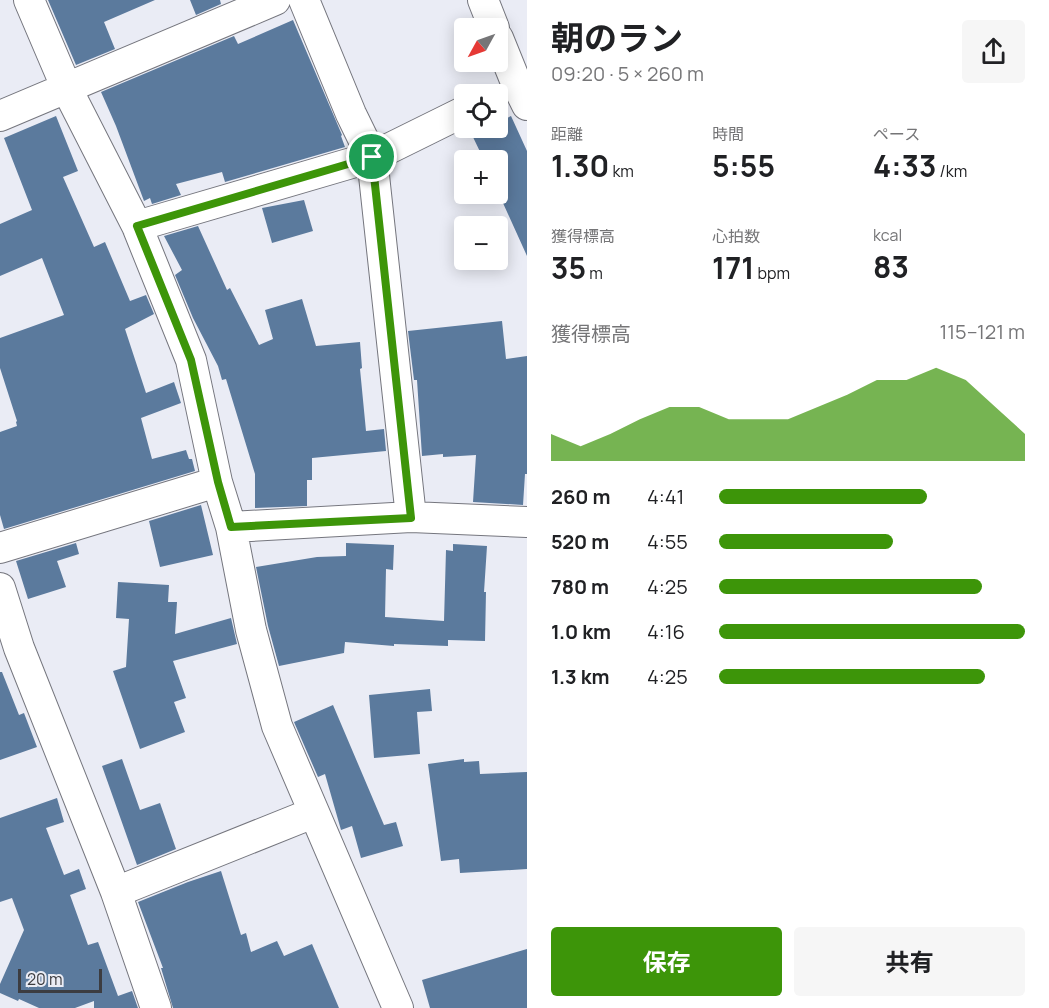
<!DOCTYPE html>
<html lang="ja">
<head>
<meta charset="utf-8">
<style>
	:root { --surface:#fff; --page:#f6f6f6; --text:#202124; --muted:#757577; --accent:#3d9509 }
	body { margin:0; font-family:Manrope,"Noto Sans JP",sans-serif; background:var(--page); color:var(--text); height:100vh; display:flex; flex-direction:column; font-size:22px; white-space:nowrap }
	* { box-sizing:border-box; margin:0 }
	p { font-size:20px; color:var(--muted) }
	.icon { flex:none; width:33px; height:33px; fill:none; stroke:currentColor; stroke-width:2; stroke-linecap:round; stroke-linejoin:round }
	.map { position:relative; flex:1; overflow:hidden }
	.side { display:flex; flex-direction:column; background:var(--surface); width:522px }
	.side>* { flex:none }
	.needle { width:39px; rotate:230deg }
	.fabs { position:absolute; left:454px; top:18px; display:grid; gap:12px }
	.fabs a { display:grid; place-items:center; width:54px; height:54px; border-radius:6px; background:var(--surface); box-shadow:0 3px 15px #0003; font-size:30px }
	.scale { position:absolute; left:18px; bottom:15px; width:84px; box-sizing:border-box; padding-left:6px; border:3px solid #3c3c40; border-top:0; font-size:16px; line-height:21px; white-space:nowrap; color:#3c3c40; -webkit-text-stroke:4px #eaecf5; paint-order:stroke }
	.pin { position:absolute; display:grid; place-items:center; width:51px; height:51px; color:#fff; margin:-26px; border:3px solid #fff; border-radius:50%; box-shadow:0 2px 6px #0007 }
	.round { display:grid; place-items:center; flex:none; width:63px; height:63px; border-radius:6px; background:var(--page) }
	.summary { display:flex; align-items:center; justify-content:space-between; height:102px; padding:0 24px }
	h1 { font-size:33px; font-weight:700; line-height:45px }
	.stats { display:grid; grid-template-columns:repeat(3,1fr); gap:9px; height:102px; padding:6px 24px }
	.stats div { display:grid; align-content:center }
	.stats b { font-size:30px; font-weight:700 }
	.stats small { font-size:16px; font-weight:400 }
	.stats p { font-size:16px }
	.chart { height:168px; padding:12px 24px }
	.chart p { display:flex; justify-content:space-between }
	.chart svg { width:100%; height:108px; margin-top:6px; fill:var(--accent); opacity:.7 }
	.button { display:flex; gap:12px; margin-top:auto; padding:12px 24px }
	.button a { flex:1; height:69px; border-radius:6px; background:var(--accent); color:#fff; font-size:24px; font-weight:700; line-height:69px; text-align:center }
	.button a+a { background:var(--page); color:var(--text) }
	ul { padding:0 24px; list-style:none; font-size:20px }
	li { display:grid; grid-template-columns:96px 72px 1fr; align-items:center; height:45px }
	li i { height:15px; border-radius:8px; background:var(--accent) }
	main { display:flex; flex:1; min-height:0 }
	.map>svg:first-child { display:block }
</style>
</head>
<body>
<main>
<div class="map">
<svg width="527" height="1008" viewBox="0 0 527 1008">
	<rect width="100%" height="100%" fill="#eaecf5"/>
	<path fill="#5b7a9d" d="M48,0H155L104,22L115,49L76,65Z
		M190,0H220L221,4L196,15Z
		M293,20L342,135L341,136L345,147L225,182L222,172L176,184L181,195L152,204L150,198L144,201L116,126L101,92L234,36L238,44Z
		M56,116L78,171L63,177L94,247L105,242L130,301L146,295L154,314L125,329L146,393L174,382L181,403L141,418L152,459L186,450L189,459H192L195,471L4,529L0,515V432L17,426L16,422L17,421L0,368V338L64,315L42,258L0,276V224L32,210L4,138Z
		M511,116L527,151V256L498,192V160H484L472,135L487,128H498V123Z
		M304,200L313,231L272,243L262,208Z
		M198,226L227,290L230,288L259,345L273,339L265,310L302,299L316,346L360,342L362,368L360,369L366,431L384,429L386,451L312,458V480H307V506L255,508V474L226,379L222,380L218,366L193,318L175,275L182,270L164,236Z
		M502,321L506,359L527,356V474H525L523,505L473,502L476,455L443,457V454L422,456L417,380H414L408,331Z
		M201,505L213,555L160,567L149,521Z
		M76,543L79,554L57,561L66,587L28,599L16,561Z
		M346,543L394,545L393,570L386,569L385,617L444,621L446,550L453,551V544L487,546L484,592H486L485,641L448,640V646L394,644V646L345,642L344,653L279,666L268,626L256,567L317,557L346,556Z
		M118,582L169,585L168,602H177L175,634L231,618L237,644L173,661L186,698L174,702L185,732L140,749L113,671L126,667L129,619L116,618Z
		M0,672H2L19,715L24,713L37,747L0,760Z
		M430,689L432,711L417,712L420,754L374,758L369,695Z
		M333,705L384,825L396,822L403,846L361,858L352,826L341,830L325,774L318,777L294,722Z
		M122,759L140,810L160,803L176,849L137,865L102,766Z
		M464,759V762L479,761L480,774L527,772V869L460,873L459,859L441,861L428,764Z
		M57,798L64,822L46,828L64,875L79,869L86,889L70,895L88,945L98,942L118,996L132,991L138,1008H94V1001L75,1008H39L19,999L18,1001L0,993V984L24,930L12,898L0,902V818Z
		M221,871L241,935L246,933L251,952L277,941L284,956L312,944L339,1008H173L161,968H163L138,902L188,882Z
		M527,949V1008H430L422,980Z"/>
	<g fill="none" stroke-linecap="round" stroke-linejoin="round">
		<defs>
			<path id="minor" d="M29,0L67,89L137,226L191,360L217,482L231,527L251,630L277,726L398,1008
				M304,0L351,114L372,157L411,517
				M483,0L494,28
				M498,38L517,85L527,105
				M0,116L275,0
				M137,226L372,157L465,111
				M231,527L411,517L527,522
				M0,548L217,482
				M0,588L19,648L116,892L156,1008
				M116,892L313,813"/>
		</defs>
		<use href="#minor" stroke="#75767e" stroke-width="32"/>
		<use href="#minor" stroke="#fff" stroke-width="30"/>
	</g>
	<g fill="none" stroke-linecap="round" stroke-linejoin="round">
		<defs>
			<path id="route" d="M372,157L411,518L231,527L218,482L191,360L137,226Z"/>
		</defs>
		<use href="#route" stroke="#fff" stroke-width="12"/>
		<use href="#route" stroke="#3d9509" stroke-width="8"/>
	</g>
</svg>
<div class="fabs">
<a><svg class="needle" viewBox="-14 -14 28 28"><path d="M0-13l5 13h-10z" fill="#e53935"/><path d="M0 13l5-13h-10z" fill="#757577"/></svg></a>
<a><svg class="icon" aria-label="locate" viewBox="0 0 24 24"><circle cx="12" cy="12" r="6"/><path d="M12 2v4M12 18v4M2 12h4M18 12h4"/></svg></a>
<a>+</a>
<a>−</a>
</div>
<div class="scale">20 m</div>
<div class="pin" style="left:372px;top:157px;background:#1e9e55"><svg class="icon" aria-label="arrive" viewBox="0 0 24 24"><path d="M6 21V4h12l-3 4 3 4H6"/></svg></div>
</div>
<section class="side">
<div class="summary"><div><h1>朝のラン</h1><p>09:20 · 5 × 260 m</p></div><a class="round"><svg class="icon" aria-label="share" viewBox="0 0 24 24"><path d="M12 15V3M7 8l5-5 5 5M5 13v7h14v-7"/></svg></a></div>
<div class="stats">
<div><p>距離</p><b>1.30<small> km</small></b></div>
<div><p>時間</p><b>5:55</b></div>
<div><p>ペース</p><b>4:33<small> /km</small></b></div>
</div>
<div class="stats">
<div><p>獲得標高</p><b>35<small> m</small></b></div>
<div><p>心拍数</p><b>171<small> bpm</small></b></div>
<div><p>kcal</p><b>83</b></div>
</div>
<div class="chart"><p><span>獲得標高</span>115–121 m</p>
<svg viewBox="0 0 160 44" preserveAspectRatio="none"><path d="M0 44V33L10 38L20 33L30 27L40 22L50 22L60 27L70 27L80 27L90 22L100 17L110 11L120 11L130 6L140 11L150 22L160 33V44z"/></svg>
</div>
<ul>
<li><b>260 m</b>4:41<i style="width:68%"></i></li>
<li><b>520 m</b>4:55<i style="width:57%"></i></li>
<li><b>780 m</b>4:25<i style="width:86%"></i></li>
<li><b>1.0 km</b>4:16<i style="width:100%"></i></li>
<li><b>1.3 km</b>4:25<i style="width:87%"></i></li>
</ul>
<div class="button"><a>保存</a><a>共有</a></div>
</section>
</main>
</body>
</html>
